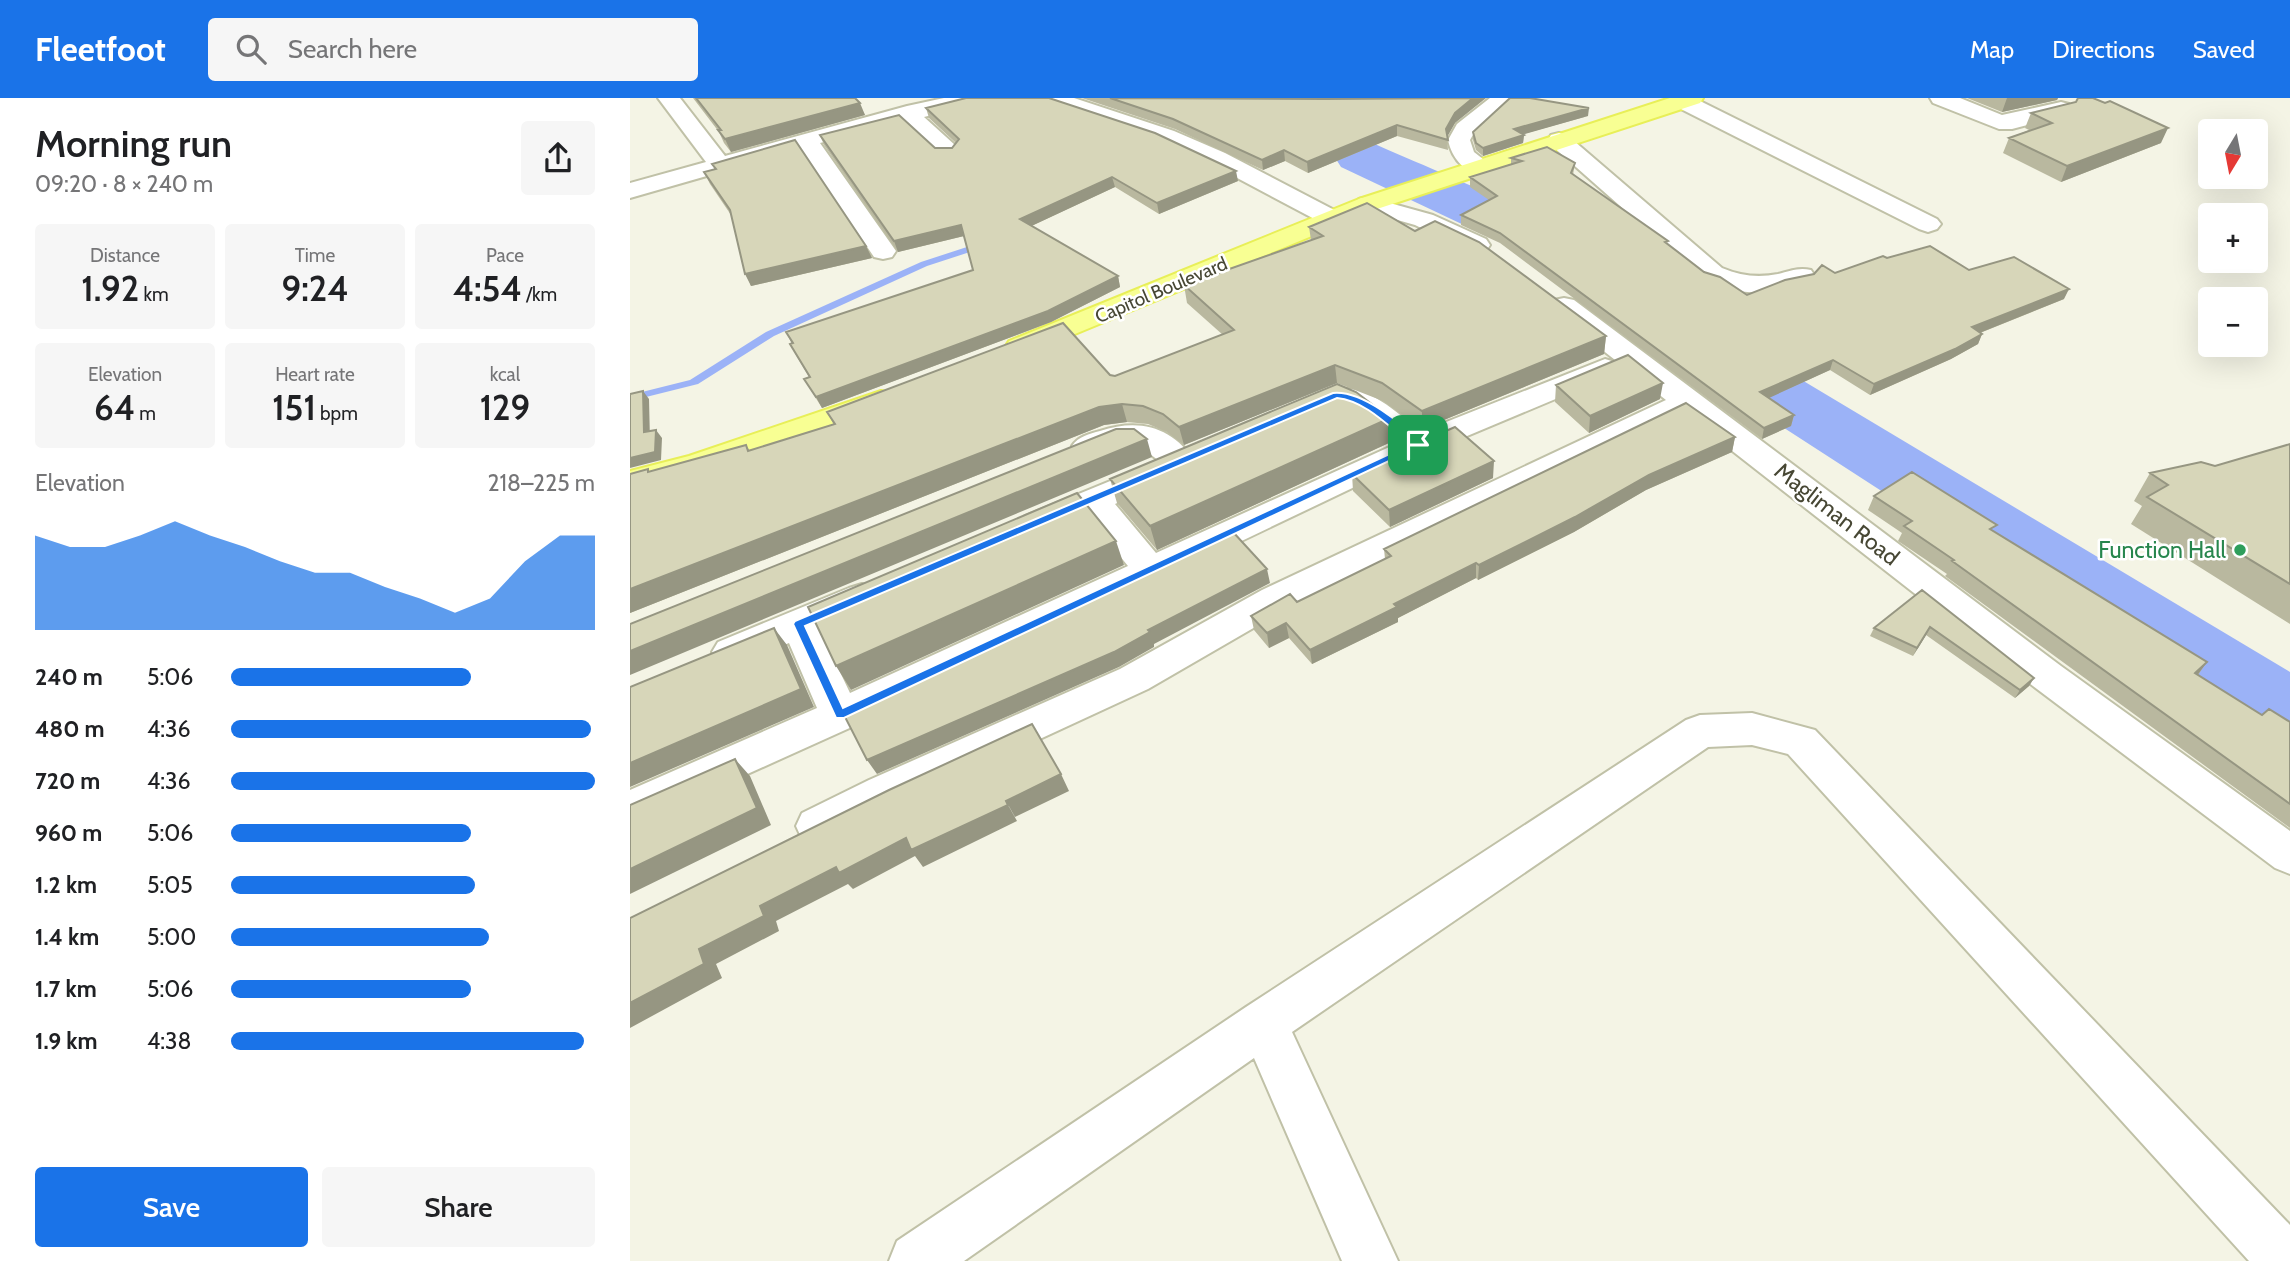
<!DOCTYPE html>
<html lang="en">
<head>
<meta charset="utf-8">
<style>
	:root { --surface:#fff; --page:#f6f6f6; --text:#202124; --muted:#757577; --accent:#1a73e8 }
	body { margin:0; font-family:Cabin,sans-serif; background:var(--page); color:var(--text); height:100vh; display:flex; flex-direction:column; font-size:26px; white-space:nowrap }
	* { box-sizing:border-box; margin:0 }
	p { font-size:23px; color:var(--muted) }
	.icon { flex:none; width:38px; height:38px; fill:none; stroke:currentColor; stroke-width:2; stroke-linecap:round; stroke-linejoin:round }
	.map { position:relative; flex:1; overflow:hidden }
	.panel { display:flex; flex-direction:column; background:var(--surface); width:630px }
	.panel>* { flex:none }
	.needle { width:46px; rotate:190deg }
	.tools { position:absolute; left:1568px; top:21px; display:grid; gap:14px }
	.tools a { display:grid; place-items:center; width:70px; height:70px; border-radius:7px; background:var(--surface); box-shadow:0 7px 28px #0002; font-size:35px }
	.pin { position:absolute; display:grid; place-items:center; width:60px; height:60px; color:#fff; margin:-30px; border-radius:14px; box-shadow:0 4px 10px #0006 }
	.round { display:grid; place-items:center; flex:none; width:74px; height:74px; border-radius:7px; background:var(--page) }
	.headline { display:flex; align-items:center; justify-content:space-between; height:119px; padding:0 35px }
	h1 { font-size:38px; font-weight:600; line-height:52px }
	.figures { display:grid; grid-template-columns:repeat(3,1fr); gap:10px; height:119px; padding:7px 35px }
	.figures div { display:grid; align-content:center; border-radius:7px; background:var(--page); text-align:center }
	.figures b { font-size:35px; font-weight:600 }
	.figures small { font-size:19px; font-weight:400 }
	.figures p { font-size:19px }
	.chart { height:196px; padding:14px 35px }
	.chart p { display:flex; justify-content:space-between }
	.chart svg { width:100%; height:126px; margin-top:7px; fill:var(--accent); opacity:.7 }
	.cta { display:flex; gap:14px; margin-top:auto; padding:14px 35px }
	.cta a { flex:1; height:80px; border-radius:7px; background:var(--accent); color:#fff; font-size:28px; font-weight:600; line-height:80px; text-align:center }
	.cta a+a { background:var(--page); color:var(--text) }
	ul { padding:0 35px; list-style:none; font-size:23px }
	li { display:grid; grid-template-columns:112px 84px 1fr; align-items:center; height:52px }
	li i { height:18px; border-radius:9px; background:var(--accent) }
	header { display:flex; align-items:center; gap:42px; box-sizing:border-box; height:98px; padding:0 35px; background:var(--accent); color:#fff }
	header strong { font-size:33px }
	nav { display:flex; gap:38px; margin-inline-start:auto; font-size:24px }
	.search { width:490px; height:63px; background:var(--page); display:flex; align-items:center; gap:18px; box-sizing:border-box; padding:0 24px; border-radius:7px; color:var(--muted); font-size:26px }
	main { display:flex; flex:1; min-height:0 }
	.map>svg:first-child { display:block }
</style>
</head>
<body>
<header>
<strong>Fleetfoot</strong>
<div class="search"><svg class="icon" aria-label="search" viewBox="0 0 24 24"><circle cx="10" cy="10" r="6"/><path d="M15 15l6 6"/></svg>Search here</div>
<nav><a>Map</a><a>Directions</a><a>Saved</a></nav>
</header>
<main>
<section class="panel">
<div class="headline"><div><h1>Morning run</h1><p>09:20 · 8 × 240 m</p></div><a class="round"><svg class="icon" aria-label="share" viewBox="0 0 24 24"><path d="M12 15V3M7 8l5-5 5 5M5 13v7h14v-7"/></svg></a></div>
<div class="figures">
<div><p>Distance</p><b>1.92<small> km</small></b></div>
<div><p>Time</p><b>9:24</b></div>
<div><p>Pace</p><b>4:54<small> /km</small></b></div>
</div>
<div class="figures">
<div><p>Elevation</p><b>64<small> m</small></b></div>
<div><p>Heart rate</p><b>151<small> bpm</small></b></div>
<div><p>kcal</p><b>129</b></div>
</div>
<div class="chart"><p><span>Elevation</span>218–225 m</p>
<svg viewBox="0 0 160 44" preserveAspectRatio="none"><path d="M0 44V11L10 15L20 15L30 11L40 6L50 11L60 15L70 20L80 24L90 24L100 29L110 33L120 38L130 33L140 20L150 11L160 11V44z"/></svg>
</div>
<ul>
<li><b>240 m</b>5:06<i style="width:66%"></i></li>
<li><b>480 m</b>4:36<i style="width:99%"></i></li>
<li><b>720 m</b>4:36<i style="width:100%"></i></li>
<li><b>960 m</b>5:06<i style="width:66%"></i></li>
<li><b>1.2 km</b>5:05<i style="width:67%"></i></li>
<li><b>1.4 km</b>5:00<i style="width:71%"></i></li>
<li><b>1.7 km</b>5:06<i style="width:66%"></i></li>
<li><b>1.9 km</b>4:38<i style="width:97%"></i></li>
</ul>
<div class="cta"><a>Save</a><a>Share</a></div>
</section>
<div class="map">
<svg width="1660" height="1163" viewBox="0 0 1660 1163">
	<rect width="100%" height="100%" fill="#f4f4e5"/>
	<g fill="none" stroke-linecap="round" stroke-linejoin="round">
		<path fill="#9bb2f7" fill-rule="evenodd" d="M349,139L357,141L346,152L297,168L144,238L68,286L0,303V297L60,282L136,234L291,164L340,148Z"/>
		<path fill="#9bb2f7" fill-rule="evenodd" d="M729,43L747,47C797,70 943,125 970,165L962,177L942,182L922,177L874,146L711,69L704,58L711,47Z
			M1051,218L1073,223L1660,574V648L1630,638L1029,249L1021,236L1029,223Z"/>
		<defs>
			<path id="minor" d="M28,0H50L95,58L277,8L314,0H351L348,5L294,19L326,48L330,53L326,58H310L273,24L190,45L266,153L262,159L253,161L244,159L171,51L0,100V85L76,64Z
				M412,0H444L544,33L595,55L710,115L714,120L710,125L701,128L692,125L579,65L528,43L415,5Z
				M860,0H884L844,35L840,42L844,54L863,69L859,74C837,80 822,61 818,42L827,26Z
				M1044,0H1064L1307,121L1311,126L1307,131L1298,134L1289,131L1045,8L1042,3Z
				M1300,0H1330L1372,17L1431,4L1439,6L1442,11L1439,16L1382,31H1369L1303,5Z
				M929,35L937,37L1092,170C1111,178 1128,180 1148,176C1160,173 1169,169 1181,172L1185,178L1181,184L1128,195L1107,193L1074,182L921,47L918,42L921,37Z
				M738,99L803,117L856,141L860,147L856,153L847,155L838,153L785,127L729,111L726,106L729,101Z
				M934,200L944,202L1431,568L1660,733V776L1645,770L1403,588L1055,316L658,510L518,591L269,706L202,741L187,746L172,741L166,728L172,715L239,682L490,571L632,492L1036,302L924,214L920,208L924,202Z
				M975,261L985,264L990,270L985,276L799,354L785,356L781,362L224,628L0,729V692L187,610L159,545L101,568L88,564L82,554L88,544L219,490L232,486L245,490L250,499L245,508L190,532L220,595L498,468L457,418L407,438L395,434L390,426L395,418L529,363L506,345C485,345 468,361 447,355L442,348C449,338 459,336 470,333C510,320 543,329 566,365L561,372L547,375L543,380L485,406L526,455L766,346L724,313L705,304L701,298L705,292C737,284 768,316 791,334Z
				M1122,615L1185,632L1660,1127V1163H1619L1158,656L1122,647L1078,649L662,934L768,1163H712L624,960L334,1163H259L267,1143L616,909L1056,622L1070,617Z"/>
			<path id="major" d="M1040,0H1073L1070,5L747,111L399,255L389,258L379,255L375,249L379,243L729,101Z
				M251,293L262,295L266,302L262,309L81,372L0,395V373L59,358Z"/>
		</defs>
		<use href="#minor" stroke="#c0c1a7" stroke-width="4"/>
		<use href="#major" stroke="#e8ef58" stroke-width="4"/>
		<use href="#minor" fill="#fff" fill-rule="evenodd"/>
		<use href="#major" fill="#f8ff93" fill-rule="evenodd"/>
	</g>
	<path fill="#b9b89f" d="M63,0H225L235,17L101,54L94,45L89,34Z
		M452,0H693L825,25L817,38L818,52L767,38L678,75L655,63L633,72L545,31Z
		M1337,0H1428L1427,2L1372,14Z
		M296,10L608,83L529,116L485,89L401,128L488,178L490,189L421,224L192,310L174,281L179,279L166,257L160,246H162L156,234L343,172L334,138L268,154L194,47L190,37L305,50H322L326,45L299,20Z
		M1401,15L1531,45L1431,84L1373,55L1379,40L1399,32L1395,30Z
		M958,18L893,36L894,37L893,45L853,58L846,52L843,42V34Z
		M881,60L945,65L943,77L1038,143L1037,146L1074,174L1117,197L1205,175L1257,160L1339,172L1434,201L1350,235L1352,236L1348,246L1321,261L1240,297L1200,272L1138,300L1164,317L1161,328L1132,341L870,145L831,127V117L859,102L840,89V79L881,66Z
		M82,66L236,148L242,160L121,188L101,117L80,86L74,74L85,72Z
		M679,129L785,133L976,238L974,256L792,331L753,303L707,285L554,347L537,334L518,326L497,324L474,327L0,515L18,371L20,374L116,347L120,353L204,327L197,314L480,277L485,278L593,237L557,205L554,187L681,142Z
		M926,287L1030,301L959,335L925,304Z
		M1105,339L1102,354L1016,392L944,434L848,482L846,480L768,520V524L682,566L659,540L639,550L624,532L621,518L667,504L755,461L754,451Z
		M761,344L527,452L487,405L480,381Z
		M1660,346V526L1501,426L1512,408L1504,403L1520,375L1585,368Z
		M722,376L863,380L760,429L723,393Z
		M1244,398L1364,433L1577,564L1568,577L1632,617L1660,624V730L1315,478L1317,476L1268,443L1272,435L1238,412Z
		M1292,492L1404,580L1399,588L1385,600L1296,537L1283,558L1240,538L1244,530Z"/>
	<path fill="#969682" d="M843,0H856L825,25L816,41V31L825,15Z
		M1377,0H1428L1427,2L1372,14Z
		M230,5L235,17L101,54L95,41Z
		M959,10L958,18L884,39V31Z
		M767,27V38L678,75L677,64Z
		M1538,30L1531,45L1431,84L1437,68Z
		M894,37L893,45L853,58V50Z
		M654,52L655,63L633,72L632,62Z
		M606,73L608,83L529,116L527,105Z
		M482,79L485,89L393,132L390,121Z
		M331,127L334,138L268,154L264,143Z
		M236,148L242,160L121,188L115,176Z
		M488,178L490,189L421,224L192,310L186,299Z
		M1439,191L1434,201L1337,240L1342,229Z
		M1352,236L1348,246L1321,261L1240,297L1244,286Z
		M976,238L974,256L792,331V313Z
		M1203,262L1200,272L1128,305L1130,294Z
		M705,267L707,285L554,347L549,329Z
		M1033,285L1030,301L959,335L960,318Z
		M13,293L19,301L20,343L14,334Z
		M492,306L497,324L474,327L0,515V491L469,309Z
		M1164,317L1161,328L1132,341L1134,330Z
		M760,320L761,344L527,452L520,428Z
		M26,332L32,340L31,362L0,370V360Z
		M1105,339L1102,354L1016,392L944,434L848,482L849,467L1019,377Z
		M517,341L522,359L0,577V553Z
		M864,363L863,380L760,429L759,412Z
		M486,443L494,467L221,592L206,568Z
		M846,465V480L768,520V524L682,566L680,552L764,506Z
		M637,471L640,485L524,546V549L489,569L247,676L237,662L518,532Z
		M656,525L659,540L639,550L637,535Z
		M1300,529L1296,537L1283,558L1287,550Z
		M144,530L157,547L184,609L0,689V665Z
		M1577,564L1566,579L1565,575Z
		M1404,580L1399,588L1385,600L1390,592Z
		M105,661L120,678L141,727L0,796V771Z
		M431,676L439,693L385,719L376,703Z
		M378,707L387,723L293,769L285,758L223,791L218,786L146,823L149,833L86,866L92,880L0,930V905L69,851L130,808L206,769L276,740Z"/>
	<path fill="#d7d6b9" stroke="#969682" stroke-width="2" d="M66,0H225L230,5L95,41L88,32H91Z
		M336,0H419L525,35L606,73L527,105L482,79L390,121L488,178L418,213L186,299L174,281L180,279L160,246L163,245L156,234L343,172L331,127L264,143L190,37L269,17L305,50H322L329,41L296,10Z
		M480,0L695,1L843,0L825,15L816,31L818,42L767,27L677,64L654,52L632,62L543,21Z
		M880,0H900L959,10L884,31L894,37L853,50L846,45L843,34Z
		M1448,0H1463L1475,5L1480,3L1538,30L1437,68L1379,40L1422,25L1401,15L1446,4Z
		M165,42L236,148L115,176L100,112L74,74L86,71L82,66Z
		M917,49L945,65L941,75L1038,143L1035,144L1074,174L1090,179L1117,197L1155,182L1184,176L1192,167L1205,175L1253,158L1257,160L1300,148L1339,172L1384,159L1439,191L1342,229L1352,236L1325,251L1244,286L1203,262L1130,294L1164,317L1134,330L870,135L831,117L867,98L840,79L892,63L881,60Z
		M737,105L785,133L805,123L849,144L976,238L792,313L752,285L705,267L549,329L533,316L513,308L492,306L469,309L0,491V376L18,371V374L116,347L118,353L205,326L197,314L433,225L480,277L485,278L604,232L554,187L693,138L679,129Z
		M998,257L1033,285L960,318L926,287Z
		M707,286L726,294L760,320L520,428L480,381Z
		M13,293L14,334L26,332L25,354L0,360V296Z
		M1056,305L1105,339L1019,377L945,419L849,467L846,465L764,506L767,509L680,552L656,525L637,535L621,518L660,496L667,504L761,458L754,451Z
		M825,329L864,363L759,412L722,376L800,340Z
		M486,331H504L517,341L0,553V526Z
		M1660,346V486L1517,399L1538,387L1520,375L1571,364L1585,368Z
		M1282,374L1367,427L1360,431L1577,564L1565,575L1632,617L1639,611L1660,624V706L1322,463L1324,462L1274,428L1282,423L1244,398Z
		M447,395L486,443L206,568L178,509Z
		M603,434L637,471L518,532L520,534L484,554L237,662L214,617Z
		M1292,492L1404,580L1390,592L1300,529L1287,550L1244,530Z
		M144,530L171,591L0,665V589Z
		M402,626L431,676L376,703L378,707L281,752L276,740L209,775L206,769L130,808L134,818L69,851L74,866L0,905V820L259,692Z
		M105,661L127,710L0,771V707Z"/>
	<path fill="#1a73e8" stroke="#fff" stroke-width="2" fill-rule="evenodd" d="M703,295C732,292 773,326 793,347L214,620H206L163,526L165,523ZM707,300C736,303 759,329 781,346L213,610L175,528Z"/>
	<circle fill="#2e9e5b" stroke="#fff" stroke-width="2.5" cx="1610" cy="452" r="7"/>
	<g text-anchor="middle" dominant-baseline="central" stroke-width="5" stroke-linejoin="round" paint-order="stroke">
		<g font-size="19" fill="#474734" stroke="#fff">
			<text transform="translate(531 192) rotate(-23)">Capitol Boulevard</text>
		</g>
		<g font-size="23" fill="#474734" stroke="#fff">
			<text transform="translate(1207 416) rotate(38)">Magliman Road</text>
		</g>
		<g font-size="23" fill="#27864d" stroke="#fff" text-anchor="end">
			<text x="1596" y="452">Function Hall</text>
		</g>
	</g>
</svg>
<div class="tools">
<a><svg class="needle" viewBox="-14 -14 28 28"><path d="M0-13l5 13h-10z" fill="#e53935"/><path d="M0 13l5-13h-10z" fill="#757577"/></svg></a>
<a>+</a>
<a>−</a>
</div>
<div class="pin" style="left:788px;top:347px;background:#1e9e55"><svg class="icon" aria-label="arrive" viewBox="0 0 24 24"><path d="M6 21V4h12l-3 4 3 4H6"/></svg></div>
</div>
</main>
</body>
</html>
